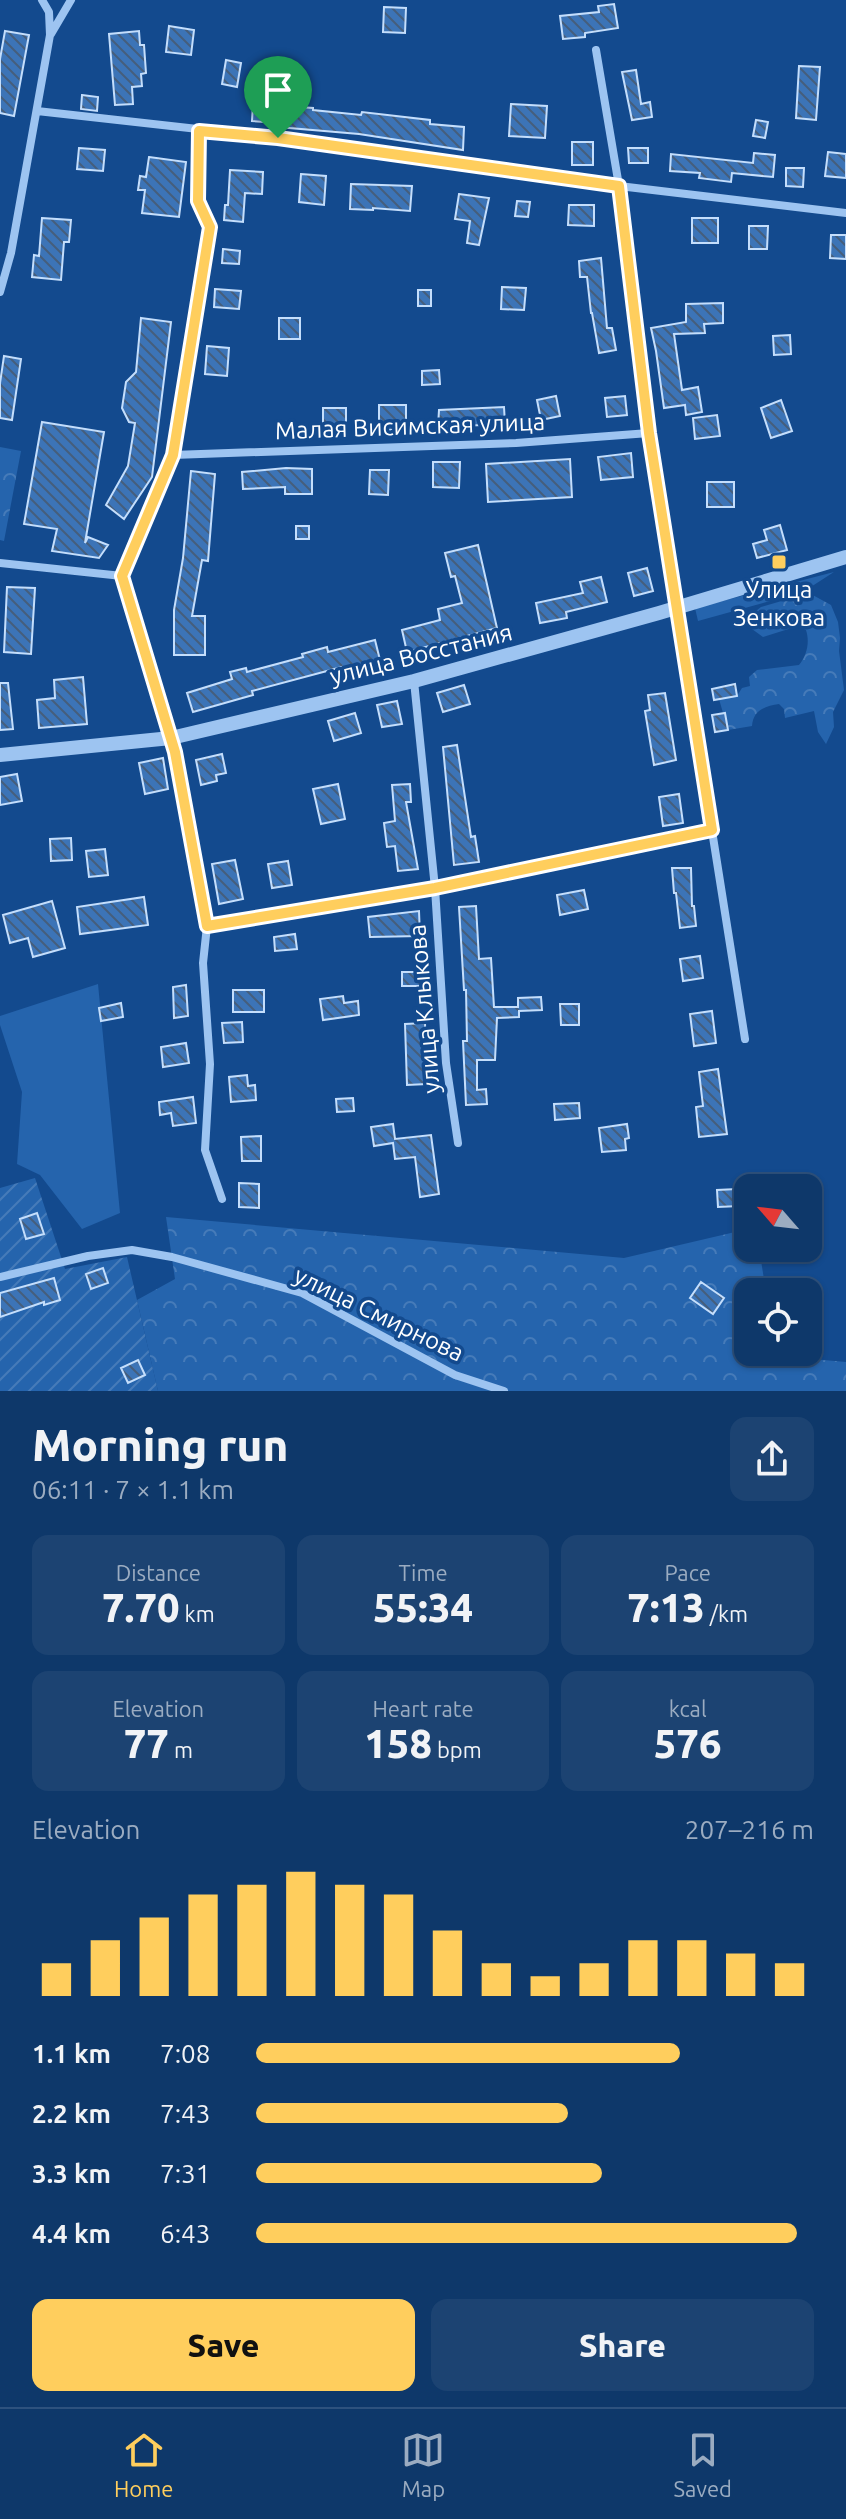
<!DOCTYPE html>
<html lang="en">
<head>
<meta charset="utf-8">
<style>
	:root { --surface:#0e386a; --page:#1c4372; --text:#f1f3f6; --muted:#9bacc1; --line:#2e527e; --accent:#ffce5d }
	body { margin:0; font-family:Ubuntu,sans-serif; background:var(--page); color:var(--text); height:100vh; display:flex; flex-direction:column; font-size:30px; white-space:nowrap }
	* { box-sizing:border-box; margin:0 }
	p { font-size:26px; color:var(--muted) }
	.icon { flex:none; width:44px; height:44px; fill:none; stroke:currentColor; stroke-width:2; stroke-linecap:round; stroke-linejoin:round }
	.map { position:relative; height:1391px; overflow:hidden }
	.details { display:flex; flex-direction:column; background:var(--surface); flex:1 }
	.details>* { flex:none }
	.needle { width:52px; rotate:298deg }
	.buttons { position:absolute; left:734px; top:1174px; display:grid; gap:16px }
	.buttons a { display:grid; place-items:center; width:88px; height:88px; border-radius:16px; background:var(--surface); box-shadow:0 2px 6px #0004,0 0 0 2px var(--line); font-size:40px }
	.pin { position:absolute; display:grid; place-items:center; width:68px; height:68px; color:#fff; margin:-82px -34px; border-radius:50% 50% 50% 0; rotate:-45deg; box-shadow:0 0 8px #0007 }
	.pin .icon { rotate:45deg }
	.round { display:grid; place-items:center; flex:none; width:84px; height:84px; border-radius:16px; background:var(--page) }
	.head { display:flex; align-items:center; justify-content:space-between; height:136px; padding:0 32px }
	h1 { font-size:44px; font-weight:800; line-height:60px }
	.figures { display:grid; grid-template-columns:repeat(3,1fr); gap:12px; height:136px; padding:8px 32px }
	.figures div { display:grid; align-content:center; border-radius:16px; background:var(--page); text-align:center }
	.figures b { font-size:40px; font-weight:800 }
	.figures small { font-size:22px; font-weight:400 }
	.figures p { font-size:22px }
	.chart { height:224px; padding:16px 32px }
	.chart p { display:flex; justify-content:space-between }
	.chart svg { width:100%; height:144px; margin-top:8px; stroke:var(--accent); stroke-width:6 }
	.action { display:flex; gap:16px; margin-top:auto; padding:16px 32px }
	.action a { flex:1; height:92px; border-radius:16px; background:var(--accent); color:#111; font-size:32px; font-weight:800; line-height:92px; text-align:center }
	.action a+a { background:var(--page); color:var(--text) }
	ul { padding:0 32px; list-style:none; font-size:26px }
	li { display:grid; grid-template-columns:128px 96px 1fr; align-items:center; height:60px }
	li i { height:20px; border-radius:10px; background:var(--accent) }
	.menu { display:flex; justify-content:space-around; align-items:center; height:112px; border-top:2px solid var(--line); background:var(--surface); font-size:22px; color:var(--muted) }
	.menu a { display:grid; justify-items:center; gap:4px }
	.menu .current { color:var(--accent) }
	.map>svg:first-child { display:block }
</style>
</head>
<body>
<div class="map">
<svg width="846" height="1391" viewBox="0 0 846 1391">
	<defs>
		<pattern id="forest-crowns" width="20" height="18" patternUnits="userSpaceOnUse" patternTransform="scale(2)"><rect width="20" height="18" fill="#2564ad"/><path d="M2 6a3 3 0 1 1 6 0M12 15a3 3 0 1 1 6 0" fill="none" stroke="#467bb9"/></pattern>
		<pattern id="garden-furrows" width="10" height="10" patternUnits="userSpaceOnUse" patternTransform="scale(2)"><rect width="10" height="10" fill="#2564ad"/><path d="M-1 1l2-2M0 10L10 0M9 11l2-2" fill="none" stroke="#467bb9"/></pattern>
		<pattern id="building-back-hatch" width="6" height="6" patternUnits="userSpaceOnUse" patternTransform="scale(2)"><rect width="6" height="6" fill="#3c74b7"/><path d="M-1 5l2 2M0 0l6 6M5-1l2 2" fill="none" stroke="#455e7c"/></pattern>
	</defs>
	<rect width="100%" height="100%" fill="#134a8e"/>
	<path fill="#2564ad" d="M834,572L803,592L698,621L695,608Z
		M98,984L120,1213L82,1229L40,1175L17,1164L22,1092L0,1025V1016Z"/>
	<path fill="url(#forest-crowns)" d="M0,447L21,451L4,541L0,540Z
		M809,593L831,605L838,622L840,638L839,651L844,690L833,712L834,727L826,744L818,732L814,711L785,718L784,709L779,704C765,706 753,710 752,726L728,730L719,699L737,696L742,688L750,686L749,677L757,670L799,665C807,655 810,642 806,630L798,626L763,637L752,629L751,615L761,607Z
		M166,1217L624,1258L748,1229V1248H759L766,1292H748V1352H777L778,1356L846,1362V1391H158L137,1300L175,1279Z"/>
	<path fill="url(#garden-furrows)" d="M35,1178L65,1269L127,1257L158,1391H0V1188Z"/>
	<path fill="url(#building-back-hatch)" stroke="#c4defc" stroke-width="2" d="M614,4L618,28L585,33V37L563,39L560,16L599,12L598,6Z
		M384,7L406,8L405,33L383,32Z
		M169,26L194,30L191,55L166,52Z
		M5,31L29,35L14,116L0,113V59Z
		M139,31L140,45H144L146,73L141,74L142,86L132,87L133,104L115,105L109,34Z
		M226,60L241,63L237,87L222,84Z
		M799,66L820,67L816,120L796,118Z
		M636,70L641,104L650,102L652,117L632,120L622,72Z
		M82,95L98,97L97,111L81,109Z
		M253,104L313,108V110L361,115L362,112L430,120V124L464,127L463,150L359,134L278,127V123L252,121Z
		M511,104L547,106L545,138L509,136Z
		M756,120L768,122L765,138L753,136Z
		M572,142H593V165H572Z
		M79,148L105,150L103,171L77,169Z
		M628,148H648V163H629Z
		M828,152L846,154V178L825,176Z
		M754,153L775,155L773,177L732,173L731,182L699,178L700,173L670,171L671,154L753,163Z
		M149,157L186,162L179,217L142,213L145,190H138L140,176L146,177Z
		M786,168H804L803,187L786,186Z
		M230,170L263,172L262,194L245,193L243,222L224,220L225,205H228Z
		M301,174L326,176L324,205L299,202Z
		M351,184L412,186L410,211L373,208V210L350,209Z
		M459,194L489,198L479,245L467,243L470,221L455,219Z
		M517,201L530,202L528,217L515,216Z
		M569,205H594V226L568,225Z
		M42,218L71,220L69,242H64L61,280L32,277L34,255L39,256Z
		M692,218H718V243H692Z
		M749,226H768L767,249H749Z
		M831,235H846V259L830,258Z
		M223,249L240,251L239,264L222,263Z
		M601,258L607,328H612L616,350L599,353L592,313H591L587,277H580L579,261Z
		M502,287L526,288L524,310L501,309Z
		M215,289L241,291L239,309L214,307Z
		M418,290H431V306H418Z
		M723,303V323L704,324L705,333L674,334L682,390L698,387L702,412L686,415L685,405L664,408L656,351L651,328L686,322V304Z
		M141,318L171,322L152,477L124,519L106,505L128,466L135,423L129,422L122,408L126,382L136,372Z
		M279,318H300V339H279Z
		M790,335L791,354L774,355L773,336Z
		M207,346L229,348L227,376L205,374Z
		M4,356L21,359L12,420L0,418V383Z
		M439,370L440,384L422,385V371Z
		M556,396L560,416L541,420L537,400Z
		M625,396L627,415L607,417L605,398Z
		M781,400L792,431L771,438L761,408Z
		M379,405H406V430H379Z
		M504,407L505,424L438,427L439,410Z
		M323,408H346V431H323Z
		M717,415L720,436L695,439L693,418Z
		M42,422L104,432L85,543L88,537L108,545L99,558L52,551L57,529L24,524Z
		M631,453L633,477L601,480L598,457Z
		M570,459L572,497L488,502L486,464Z
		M433,462H460L459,488L433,487Z
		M286,468L312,469V494H285V487L243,489L242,472Z
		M370,470H389L388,495L369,494Z
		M191,471L215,474L208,561L202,560L192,616H205V655H174V610L183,558Z
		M707,482H734V507H707Z
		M780,525L787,550L757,558L753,544L767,540L764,530Z
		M296,526H309V539H296Z
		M478,545L497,628L407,652L402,630L440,620L438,609L462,603L455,576L451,577L445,553Z
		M647,568L653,591L634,596L628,573Z
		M601,577L607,602L566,612L567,618L540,623L536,603L583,593L580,582Z
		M7,587L35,588L31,654L4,652Z
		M375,640L380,660L343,669L342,667L252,691L253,695L193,712L187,693L232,679L230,672L246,668L247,672L303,657L302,654L327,647L328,652Z
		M83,677L87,724L39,728L37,700L55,698L54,680Z
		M0,683H8L13,729L0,730Z
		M735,684L737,696L714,700L712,689Z
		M464,685L470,704L443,712L437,693Z
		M665,693L676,760L654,765L645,711L650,710L648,695Z
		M397,701L402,724L382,727L377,705Z
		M355,713L361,733L334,741L328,721Z
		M725,713L728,730L715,732L712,715Z
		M457,745L471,837L475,836L479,862L454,865L443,747Z
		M222,754L226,773L216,775L217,781L201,785L196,760Z
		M163,758L168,789L145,794L139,763Z
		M17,774L22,801L0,805V777Z
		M338,784L345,819L321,824L313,789Z
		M410,784L411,802H406L418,869L398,871L395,846L387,847L384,823L395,821L392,785Z
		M679,794L683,823L663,826L659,797Z
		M71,838L72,860L51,861L50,839Z
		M105,849L108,875L89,877L86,851Z
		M235,860L243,899L219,904L212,864Z
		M288,861L292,885L272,888L268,864Z
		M672,868H691L692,906H694L696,926L680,928L676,893H674Z
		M584,890L588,909L560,915L557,895Z
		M144,897L148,925L80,934L77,907Z
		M52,901L65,948L33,957L28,938L10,943L3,915Z
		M476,906L479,959L491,958L494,1007H518V998L541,997L542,1010L519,1011V1017L497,1018L495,1060H477V1090L486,1089L487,1104L466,1105L463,1041H467L466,990H464L459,907Z
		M419,911L420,936L370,937L368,917Z
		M295,934L297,949L275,951L274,937Z
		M700,956L703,978L683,981L680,959Z
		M402,972H422V986H402Z
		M186,985L188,1016L174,1018L173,987Z
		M233,990H264V1012H233Z
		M343,996L344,1003L358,1001L359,1015L323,1020L320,999Z
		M121,1003L123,1017L101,1021L99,1008Z
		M560,1004H579V1025H561Z
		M712,1011L716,1043L694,1046L690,1014Z
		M242,1022L243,1042L224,1043L222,1023Z
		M425,1023L427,1084L407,1085L405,1024Z
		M186,1043L189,1063L163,1067L161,1047Z
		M718,1069L727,1134L699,1137L696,1107L703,1106L699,1072Z
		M247,1075L248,1086L255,1085L256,1100L231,1102L229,1077Z
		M193,1097L196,1123L173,1126L171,1113L160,1115L159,1102Z
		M353,1098L354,1111L337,1112L336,1099Z
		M579,1103L580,1118L555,1120L554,1104Z
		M393,1124L395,1139L431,1135L439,1194L420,1197L415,1157L395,1159L393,1143L374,1146L371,1127Z
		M627,1124L629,1138L625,1139L626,1150L602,1152L599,1128Z
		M261,1136V1161H242L241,1137Z
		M239,1183L259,1184V1208L239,1207Z
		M737,1189L739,1206L718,1207L717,1190Z
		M37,1213L44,1234L26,1239L20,1219Z
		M103,1268L108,1283L91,1289L86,1274Z
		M54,1278L60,1300L44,1305V1302L0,1317V1293Z
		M701,1282L724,1298L713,1314L690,1298Z
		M138,1360L145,1375L128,1383L121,1368Z"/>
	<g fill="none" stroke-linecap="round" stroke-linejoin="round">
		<path stroke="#9dc4f1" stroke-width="8" d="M51,34L71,0
			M596,50L619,186L649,433L745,1039
			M37,111L278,138L619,186L846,213
			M199,131L198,201L210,227L173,455L122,576L175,752L207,926L203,963L210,1064L205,1150L222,1199
			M0,292L11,253L50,35L49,12L42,0
			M173,455L516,443L649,433
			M0,563L122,576
			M414,681L435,888L446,1063L458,1143
			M207,926L435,888L712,830
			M0,1277L88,1256L132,1250L172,1257L302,1293L455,1375L504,1391"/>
		<path stroke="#9dc4f1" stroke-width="14" d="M0,755L171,738L414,681L659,613L846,557"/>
	</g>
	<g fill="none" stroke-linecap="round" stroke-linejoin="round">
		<defs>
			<path id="route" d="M199,131L278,138L619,186L649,433L712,830L435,888L207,926L175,752L122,576L173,455L210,227L198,201Z"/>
		</defs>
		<use href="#route" stroke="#fff" stroke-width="16"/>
		<use href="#route" stroke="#ffce5d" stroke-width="10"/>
	</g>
	<rect fill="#ffce5d" stroke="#134a8e" stroke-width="3" x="771" y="554" width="16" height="16" rx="4"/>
	<g text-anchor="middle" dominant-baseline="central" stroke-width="7" stroke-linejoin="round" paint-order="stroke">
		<g font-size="24" fill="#fff" stroke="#134a8e">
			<text transform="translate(410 426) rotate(-2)">Малая Висимская улица</text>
			<text transform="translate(421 654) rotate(-14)">улица Восстания</text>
			<text transform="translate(424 1009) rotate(-95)">улица Клыкова</text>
			<text transform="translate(379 1314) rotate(26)">улица Смирнова</text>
		</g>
		<g font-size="24" fill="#fff" stroke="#134a8e">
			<text x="779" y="589">Улица<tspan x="779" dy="28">Зенкова</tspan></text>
		</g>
	</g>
</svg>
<div class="buttons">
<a><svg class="needle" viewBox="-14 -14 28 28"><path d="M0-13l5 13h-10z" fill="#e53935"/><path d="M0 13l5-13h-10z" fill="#9bacc1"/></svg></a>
<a><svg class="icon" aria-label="locate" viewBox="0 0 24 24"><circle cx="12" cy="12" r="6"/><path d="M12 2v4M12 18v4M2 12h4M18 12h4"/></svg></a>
</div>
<div class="pin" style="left:278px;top:138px;background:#1e9e55"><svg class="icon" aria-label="arrive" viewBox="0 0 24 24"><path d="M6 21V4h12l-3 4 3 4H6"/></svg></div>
</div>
<section class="details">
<div class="head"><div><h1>Morning run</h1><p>06:11 · 7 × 1.1 km</p></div><a class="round"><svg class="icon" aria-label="share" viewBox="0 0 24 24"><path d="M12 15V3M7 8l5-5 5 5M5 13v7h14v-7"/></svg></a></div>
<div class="figures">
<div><p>Distance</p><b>7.70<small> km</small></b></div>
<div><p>Time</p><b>55:34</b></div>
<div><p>Pace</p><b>7:13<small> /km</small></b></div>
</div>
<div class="figures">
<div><p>Elevation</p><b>77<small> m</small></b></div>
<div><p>Heart rate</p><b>158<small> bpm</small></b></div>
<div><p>kcal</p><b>576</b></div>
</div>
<div class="chart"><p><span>Elevation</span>207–216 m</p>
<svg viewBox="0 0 160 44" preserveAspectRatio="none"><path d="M5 44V34M15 44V27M25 44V20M35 44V13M45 44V10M55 44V6M65 44V10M75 44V13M85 44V24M95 44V34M105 44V38M115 44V34M125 44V27M135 44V27M145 44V31M155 44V34"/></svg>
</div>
<ul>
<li><b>1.1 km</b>7:08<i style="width:76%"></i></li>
<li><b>2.2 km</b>7:43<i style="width:56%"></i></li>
<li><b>3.3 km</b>7:31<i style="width:62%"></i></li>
<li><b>4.4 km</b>6:43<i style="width:97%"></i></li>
</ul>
<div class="action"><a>Save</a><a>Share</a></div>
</section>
<nav class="menu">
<a class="current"><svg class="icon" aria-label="home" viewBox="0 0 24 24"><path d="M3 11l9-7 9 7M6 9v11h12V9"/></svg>Home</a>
<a><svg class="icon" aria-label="map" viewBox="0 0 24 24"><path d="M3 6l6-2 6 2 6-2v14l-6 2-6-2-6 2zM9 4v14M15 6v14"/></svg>Map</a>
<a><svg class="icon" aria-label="saved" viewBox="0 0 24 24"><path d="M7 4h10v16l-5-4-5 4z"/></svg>Saved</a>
</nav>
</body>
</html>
